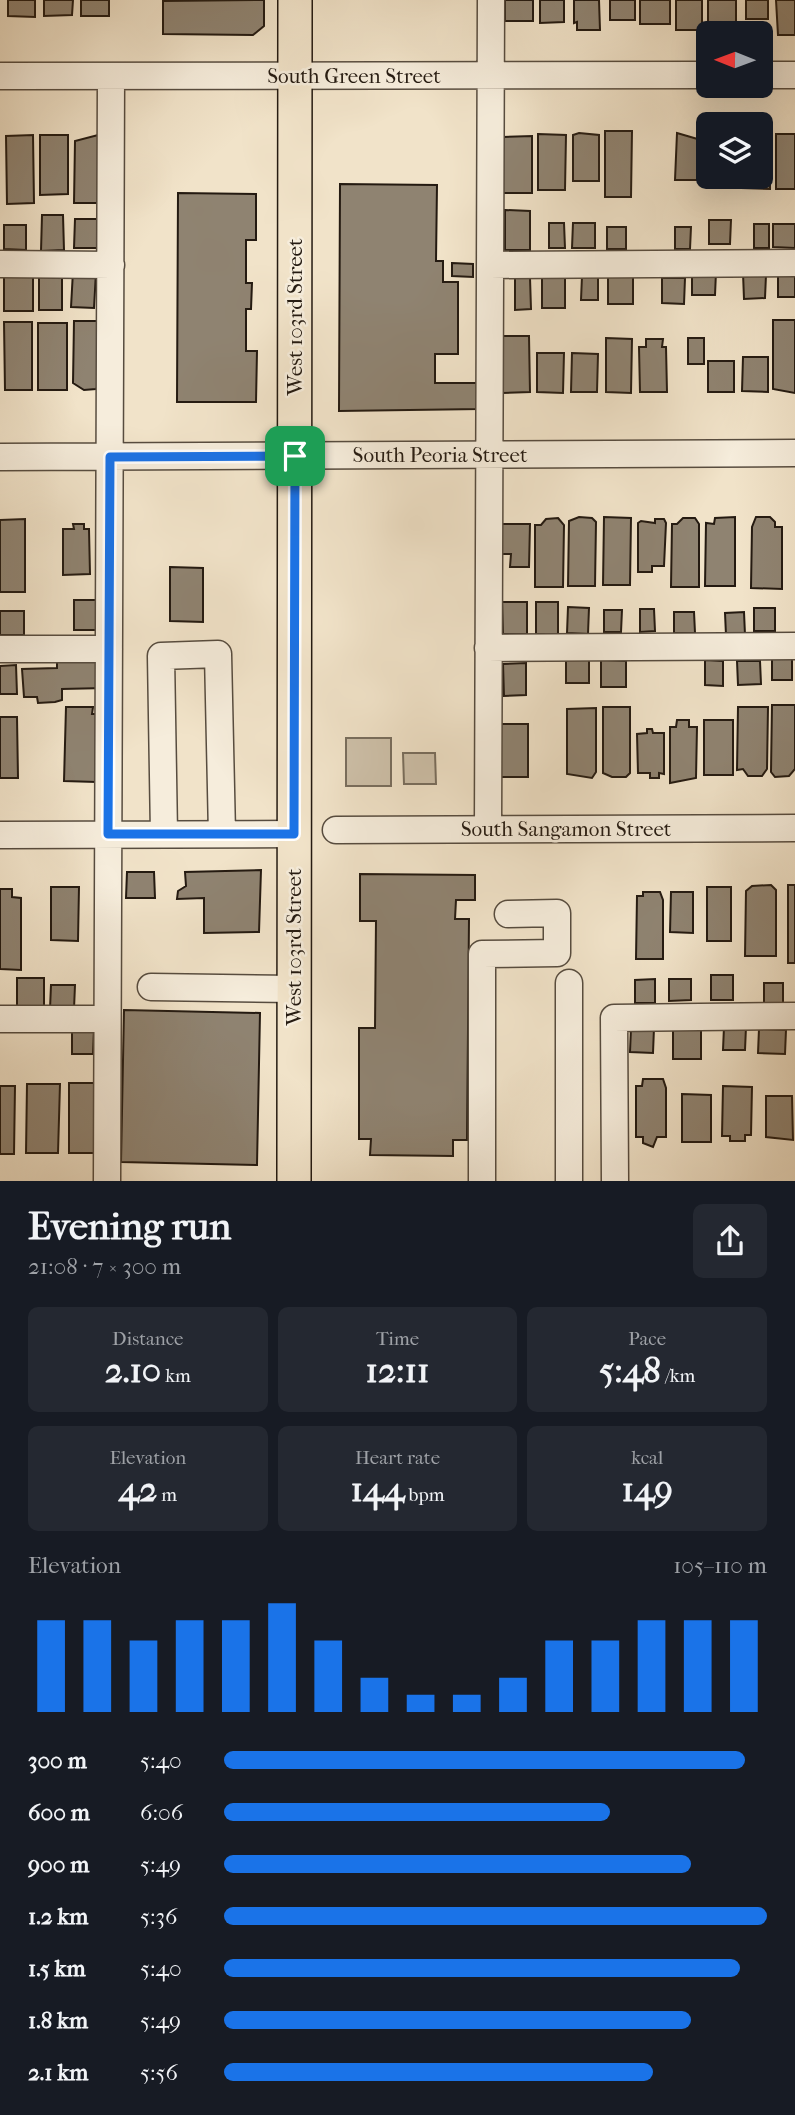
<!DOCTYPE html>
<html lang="en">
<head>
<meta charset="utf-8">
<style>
	:root { --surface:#171b24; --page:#242831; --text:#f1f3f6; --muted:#9ea1a6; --accent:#1a73e8 }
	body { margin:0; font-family:"IM FELL French Canon",serif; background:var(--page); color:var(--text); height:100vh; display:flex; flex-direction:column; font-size:26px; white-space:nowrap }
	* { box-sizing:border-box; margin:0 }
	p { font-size:23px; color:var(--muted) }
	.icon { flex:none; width:38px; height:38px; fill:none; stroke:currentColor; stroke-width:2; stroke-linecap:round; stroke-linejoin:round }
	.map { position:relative; height:1181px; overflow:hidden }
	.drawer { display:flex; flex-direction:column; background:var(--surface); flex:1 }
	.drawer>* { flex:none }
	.needle { width:46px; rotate:271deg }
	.tools { position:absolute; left:696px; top:21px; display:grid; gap:14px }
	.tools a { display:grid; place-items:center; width:77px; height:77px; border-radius:10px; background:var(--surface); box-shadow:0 7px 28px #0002; font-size:35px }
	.pin { position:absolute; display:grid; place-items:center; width:60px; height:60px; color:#fff; margin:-30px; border-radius:14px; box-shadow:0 4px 10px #0006 }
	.round { display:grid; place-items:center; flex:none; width:74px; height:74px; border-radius:10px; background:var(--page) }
	.summary { display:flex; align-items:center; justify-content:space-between; height:119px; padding:0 28px }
	h1 { font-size:38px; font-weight:800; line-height:52px }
	.figures { display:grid; grid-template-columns:repeat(3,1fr); gap:10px; height:119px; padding:7px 28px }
	.figures div { display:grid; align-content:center; border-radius:10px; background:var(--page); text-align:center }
	.figures b { font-size:35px; font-weight:800 }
	.figures small { font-size:19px; font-weight:400 }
	.figures p { font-size:19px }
	.chart { height:196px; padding:14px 28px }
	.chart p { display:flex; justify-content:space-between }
	.chart svg { width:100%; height:126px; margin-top:7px; stroke:var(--accent); stroke-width:6 }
	ul { padding:0 28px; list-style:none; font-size:23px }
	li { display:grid; grid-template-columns:112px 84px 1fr; align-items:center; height:52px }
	li i { height:18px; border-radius:9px; background:var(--accent) }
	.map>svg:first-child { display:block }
</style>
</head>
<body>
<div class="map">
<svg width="795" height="1181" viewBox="0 0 795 1181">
	<rect width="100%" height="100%" fill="#f1e3c9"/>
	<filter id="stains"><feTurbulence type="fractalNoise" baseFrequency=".00286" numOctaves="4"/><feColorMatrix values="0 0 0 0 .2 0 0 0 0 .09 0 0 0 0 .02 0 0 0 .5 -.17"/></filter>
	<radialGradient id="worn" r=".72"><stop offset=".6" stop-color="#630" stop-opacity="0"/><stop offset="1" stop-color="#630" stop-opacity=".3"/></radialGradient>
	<path fill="#cec1aa" stroke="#796e5e" stroke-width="2" d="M346,738H391V786H346Z
		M435,753L436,784H404L403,753Z"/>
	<path fill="#8f8371" stroke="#241a11" stroke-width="2" d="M8,0H35V17L8,16Z
		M44,0H73L72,15L44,16Z
		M81,0H109V16H81Z
		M264,0V26L253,35L163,34V1Z
		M505,0H533V21H505Z
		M540,0H564V22L540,23Z
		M574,0H599L600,30H577V22L574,23Z
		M610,0H635V20H610Z
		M640,0H670V24H640Z
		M676,0H702V30H676Z
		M708,0H736V29H708Z
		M746,0H768V19H746Z
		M776,0H795V35H778Z
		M605,131H632L631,197H605Z
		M579,133L599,135V181H573V135Z
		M677,133L701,140V180H675Z
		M538,134L566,135L565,190H538Z
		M761,134L770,135V189L742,188V177H761Z
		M776,134H795V189H776Z
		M33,135L34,203L7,204L6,136Z
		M40,135H68V194L40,195Z
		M98,135L102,203H74L75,141Z
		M532,136V193H503V137Z
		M340,184L437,185L436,261H443V282H458V354H435V383H480V409L339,411Z
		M178,193L256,194V240H246V283H252L251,309H246V351H257L256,402H177Z
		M505,210L530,211V250H505Z
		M42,215H63L64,250L41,251Z
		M75,219H100L99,248H74Z
		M709,220H731L730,244H709Z
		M549,223H564L565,248H549Z
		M573,223H595V248H572Z
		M754,224H769V248H754Z
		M773,224H795V248L773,247Z
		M4,225H26V250L4,249Z
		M607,227H626V249H607Z
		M675,227H691L690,249H675Z
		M452,263L473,264V277L452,276Z
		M73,271L96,272L94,308L71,307Z
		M692,272H716L715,295H692Z
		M743,273L766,275L765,298L744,299Z
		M795,274V297H778V275Z
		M565,275V308H542V276Z
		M4,276H33V311H4Z
		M39,276H62V310H39Z
		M582,276H598V300H581Z
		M608,276H633V304H608Z
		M515,278H530L531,309L515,310Z
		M662,278H685L684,304L662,303Z
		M773,320H795V393L773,389Z
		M74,321H102V382L96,389L84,390L73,383Z
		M4,322H32V390H5Z
		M38,323H67V390H38Z
		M503,336H529L530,392L503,393Z
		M606,338L632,339L631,393L606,392Z
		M688,338H704V364H688Z
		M646,339H663L662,347H666L667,392H640L639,347H646Z
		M537,353H564L563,393L537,392Z
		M572,353L598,354L597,392H571Z
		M743,357H768V392L742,391Z
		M708,361H734V392H708Z
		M579,517L592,518L596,522L595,586H568L569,521Z
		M604,517L631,518L630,585H603Z
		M735,517V586H705L706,523L714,524L715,518Z
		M756,517H770L775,522V527H782V589L751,588L752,527Z
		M558,518L564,525L563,587H535V525H541L546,519Z
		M683,518H695L699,524V587H671L672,524H677Z
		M25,519V592H0V520Z
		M655,519H664L666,523L664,566H652V572H638V523L641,521L655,523Z
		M73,524H84V529H89L90,574L63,575V529H74Z
		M502,524H530L529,567H510L511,554H502Z
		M170,567L203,568V622L170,621Z
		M74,600H98V630H74Z
		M502,602H527V634H503Z
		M536,602H558V634H536Z
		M568,607L589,608L588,634L567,633Z
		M754,608H775V631H754Z
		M640,609H654L655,631L640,632Z
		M604,610H622L621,632H604Z
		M0,611H24V635H0Z
		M674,612H694L695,633H674Z
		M744,612L745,635H726L725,613Z
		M772,658H792V680H772Z
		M104,660L105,688L62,689V700L55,702L38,703L37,697H24L22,669L57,668V661Z
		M566,660H589V683H566Z
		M601,660L626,661V687H601Z
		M705,660L723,661V686L705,685Z
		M737,661H760L761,684L738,685Z
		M526,663V695L504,696L503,664Z
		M16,665L17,694H0V666Z
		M772,705H795V769L789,776L775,777L771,772Z
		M66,707H93L92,714H96V782L64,781Z
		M603,707H630V773L626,777H612L603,773Z
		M738,707H768L767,769L762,776H748L743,769L737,770Z
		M596,708V772L592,778L567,774V709Z
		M0,717H17L18,778H0Z
		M677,720H689V727H697L696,778L670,783V727H676Z
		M704,720H733V775H704Z
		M500,724H528V777H500Z
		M647,729H652L653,733H664V774L659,773V778H650V773H638L637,734L647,733Z
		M261,870L259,932L204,933V898L177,899L178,891L186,886L185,872Z
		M127,872H154L155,898H126Z
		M360,874L475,875V900H456L455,919H469L467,1140H453V1156L370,1155L371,1139H359V1028H375L376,921H360Z
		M771,885L776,890V956H745L746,891L752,886Z
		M788,885H795V963H788Z
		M51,887H79L78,941L51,940Z
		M707,887H731V941H707Z
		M0,889H12V897L21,898V970L0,969Z
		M643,892H660L663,900V959H636L637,896H643Z
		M671,892H693V933L670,932Z
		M711,975H733V1000H711Z
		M17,978H44V1008H17Z
		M655,979V1003H635V980Z
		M669,979H691V1000L669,1001Z
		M764,983H783V1004L764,1005Z
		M51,985H75L74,1009H50Z
		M124,1010L260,1013L257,1165L121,1162Z
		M673,1027H701V1059H673Z
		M724,1027H746L745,1050H723Z
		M631,1028H654L653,1053L630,1052Z
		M72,1029H94L93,1054H72Z
		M759,1029L786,1030L785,1054L758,1053Z
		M643,1079H663L666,1088V1137H657L653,1147L643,1143V1137H636V1086H642Z
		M69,1083H102V1153H69Z
		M27,1084H60L58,1153H26Z
		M0,1086H15L14,1154H0Z
		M723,1086L752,1087L751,1135H745V1141H730V1136H722Z
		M682,1094L711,1095V1142H682Z
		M766,1096H792L793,1140L766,1137Z"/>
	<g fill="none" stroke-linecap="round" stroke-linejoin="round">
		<defs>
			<path id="minor" d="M761,75H795
				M0,76L709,75
				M0,264L111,265
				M490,265L795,263
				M0,457L795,453
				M488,648L795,646
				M0,649H109
				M488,829L491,0
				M336,830L795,828
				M164,834L161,656L218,654L222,834
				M0,835L294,834
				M569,983V1181
				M151,987L293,989
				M0,1019H107
				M107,1181L111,76
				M482,1181V954L557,953V913L508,914
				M615,1181L614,1018L795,1016"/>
			<path id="major" d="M294,1181L295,0"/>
		</defs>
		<use href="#minor" stroke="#574c3f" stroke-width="29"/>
		<use href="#major" stroke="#241a11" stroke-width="36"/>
		<use href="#minor" stroke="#f6eddc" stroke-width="26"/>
		<use href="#major" stroke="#f1e3c9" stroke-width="33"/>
	</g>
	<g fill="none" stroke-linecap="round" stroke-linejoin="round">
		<defs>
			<path id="route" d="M295,456L294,834H108L110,457Z"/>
		</defs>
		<use href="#route" stroke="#fff" stroke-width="14"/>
		<use href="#route" stroke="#1a73e8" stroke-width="9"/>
	</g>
	<g text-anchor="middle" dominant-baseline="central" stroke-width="5" stroke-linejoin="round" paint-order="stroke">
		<g font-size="21" fill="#241a11" stroke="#f6eddc">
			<text x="354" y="76">South Green Street</text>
			<text transform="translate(295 317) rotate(-90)">West 103rd Street</text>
			<text x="440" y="455">South Peoria Street</text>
			<text x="566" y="829">South Sangamon Street</text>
			<text transform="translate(294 947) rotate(-90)">West 103rd Street</text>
		</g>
	</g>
	<rect width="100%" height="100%" filter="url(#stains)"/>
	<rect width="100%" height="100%" fill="url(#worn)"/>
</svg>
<div class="tools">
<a><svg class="needle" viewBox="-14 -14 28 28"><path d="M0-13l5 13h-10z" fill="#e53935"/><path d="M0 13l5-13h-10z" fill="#9ea1a6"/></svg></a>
<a><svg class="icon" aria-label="layers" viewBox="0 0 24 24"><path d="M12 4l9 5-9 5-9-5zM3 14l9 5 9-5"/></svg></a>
</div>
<div class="pin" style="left:295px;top:456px;background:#1e9e55"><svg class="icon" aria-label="arrive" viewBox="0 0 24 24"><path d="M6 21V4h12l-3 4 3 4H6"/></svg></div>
</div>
<section class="drawer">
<div class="summary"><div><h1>Evening run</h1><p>21:08 · 7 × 300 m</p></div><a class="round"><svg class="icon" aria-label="share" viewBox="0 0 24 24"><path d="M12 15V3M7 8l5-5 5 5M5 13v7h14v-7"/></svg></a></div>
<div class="figures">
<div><p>Distance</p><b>2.10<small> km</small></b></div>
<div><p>Time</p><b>12:11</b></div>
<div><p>Pace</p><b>5:48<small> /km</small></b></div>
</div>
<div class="figures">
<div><p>Elevation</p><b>42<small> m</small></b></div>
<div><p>Heart rate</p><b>144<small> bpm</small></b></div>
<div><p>kcal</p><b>149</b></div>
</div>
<div class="chart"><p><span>Elevation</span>105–110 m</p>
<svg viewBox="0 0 160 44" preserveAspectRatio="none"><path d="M5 44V12M15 44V12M25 44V19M35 44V12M45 44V12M55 44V6M65 44V19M75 44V32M85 44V38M95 44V38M105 44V32M115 44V19M125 44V19M135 44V12M145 44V12M155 44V12"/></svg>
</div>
<ul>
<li><b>300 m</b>5:40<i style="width:96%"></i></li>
<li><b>600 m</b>6:06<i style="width:71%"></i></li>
<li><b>900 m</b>5:49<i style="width:86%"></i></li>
<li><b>1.2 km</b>5:36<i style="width:100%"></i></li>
<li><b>1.5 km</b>5:40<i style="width:95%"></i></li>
<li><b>1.8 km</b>5:49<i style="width:86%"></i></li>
<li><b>2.1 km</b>5:56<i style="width:79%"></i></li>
</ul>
</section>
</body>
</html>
